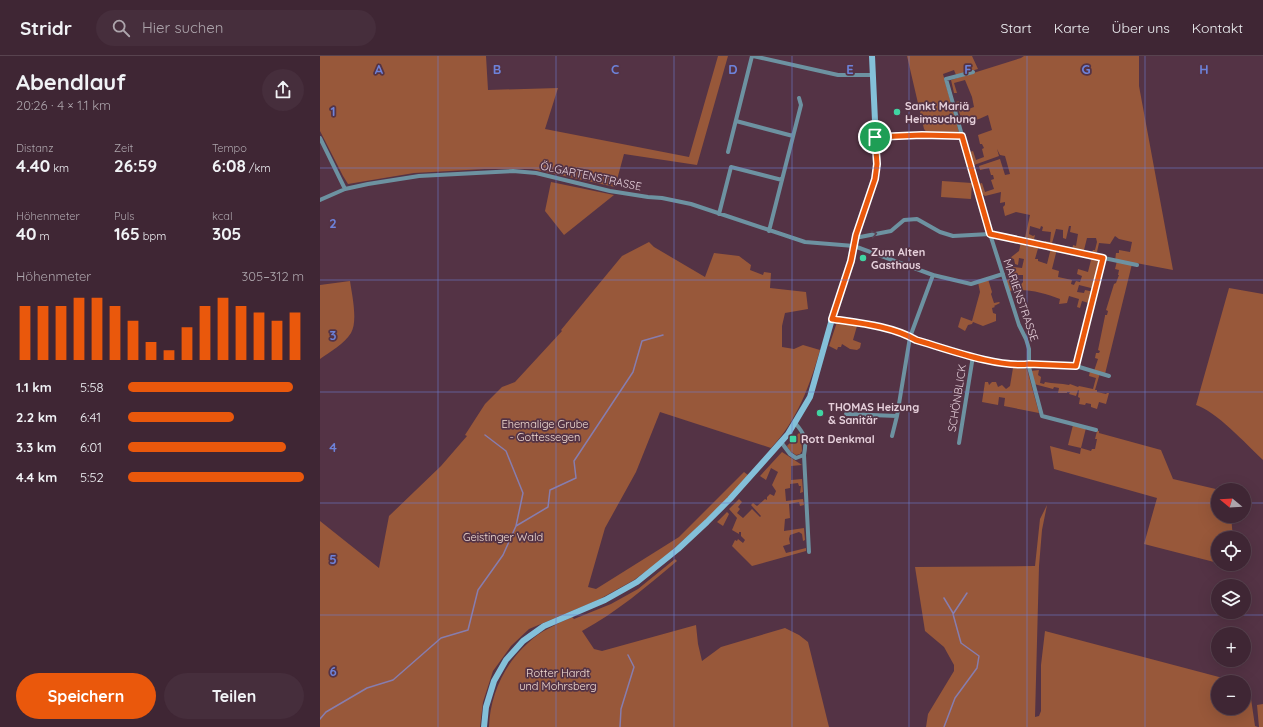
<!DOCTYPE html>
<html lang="de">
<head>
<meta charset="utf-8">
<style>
	:root { --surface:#3f2634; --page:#462e3c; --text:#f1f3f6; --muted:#ada5ac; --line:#58434f; --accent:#ea580c }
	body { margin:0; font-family:Quicksand,sans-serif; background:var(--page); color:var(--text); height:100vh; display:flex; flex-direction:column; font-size:15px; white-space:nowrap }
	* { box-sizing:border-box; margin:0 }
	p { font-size:13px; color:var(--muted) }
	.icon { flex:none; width:22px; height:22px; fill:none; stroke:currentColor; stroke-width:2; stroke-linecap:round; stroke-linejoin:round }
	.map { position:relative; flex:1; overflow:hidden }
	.details { display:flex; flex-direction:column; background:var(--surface); width:320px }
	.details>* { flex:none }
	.needle { width:26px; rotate:288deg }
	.tools { position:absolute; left:891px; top:427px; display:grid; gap:8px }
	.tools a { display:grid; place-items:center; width:40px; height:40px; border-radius:50%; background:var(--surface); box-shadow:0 4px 16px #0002,0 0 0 1px var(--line); font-size:20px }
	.pin { position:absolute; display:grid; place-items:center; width:34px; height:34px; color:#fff; margin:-17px; border:2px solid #fff; border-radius:50%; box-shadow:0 1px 4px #0007 }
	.round { display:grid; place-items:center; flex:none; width:42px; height:42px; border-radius:21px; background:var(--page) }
	.headline { display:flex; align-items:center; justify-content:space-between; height:68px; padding:0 16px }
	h1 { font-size:22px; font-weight:800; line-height:30px }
	.figures { display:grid; grid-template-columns:repeat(3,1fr); gap:6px; height:68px; padding:4px 16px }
	.figures div { display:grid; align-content:center }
	.figures b { font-size:17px; font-weight:800 }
	.figures small { font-size:11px; font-weight:400 }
	.figures p { font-size:11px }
	.chart { height:112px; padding:8px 16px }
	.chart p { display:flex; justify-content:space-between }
	.chart svg { width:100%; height:72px; margin-top:4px; stroke:var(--accent); stroke-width:6 }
	.primary-button { display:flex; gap:8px; margin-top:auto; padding:8px 16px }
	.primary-button a { flex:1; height:46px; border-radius:24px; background:var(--accent); color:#fff; font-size:16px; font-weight:800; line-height:46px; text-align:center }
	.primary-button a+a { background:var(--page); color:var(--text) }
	ul { padding:0 16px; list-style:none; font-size:13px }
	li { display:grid; grid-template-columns:64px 48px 1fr; align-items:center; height:30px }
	li i { height:10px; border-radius:5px; background:var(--accent) }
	header { display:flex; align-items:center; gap:24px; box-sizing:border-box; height:56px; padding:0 20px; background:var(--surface); border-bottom:1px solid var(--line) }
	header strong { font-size:19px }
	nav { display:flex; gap:22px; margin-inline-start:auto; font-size:14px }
	.search { width:280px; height:36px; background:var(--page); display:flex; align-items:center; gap:10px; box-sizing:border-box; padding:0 14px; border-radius:22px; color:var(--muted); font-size:15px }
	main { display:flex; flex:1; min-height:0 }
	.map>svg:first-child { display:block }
</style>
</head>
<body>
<header>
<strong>Stridr</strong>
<div class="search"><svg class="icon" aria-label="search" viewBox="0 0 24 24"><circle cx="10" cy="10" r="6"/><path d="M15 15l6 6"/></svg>Hier suchen</div>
<nav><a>Start</a><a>Karte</a><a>Über uns</a><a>Kontakt</a></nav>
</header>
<main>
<section class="details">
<div class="headline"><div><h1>Abendlauf</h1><p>20:26 · 4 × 1.1 km</p></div><a class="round"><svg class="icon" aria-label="share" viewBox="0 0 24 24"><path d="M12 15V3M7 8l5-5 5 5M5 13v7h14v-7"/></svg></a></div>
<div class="figures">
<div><p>Distanz</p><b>4.40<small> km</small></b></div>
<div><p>Zeit</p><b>26:59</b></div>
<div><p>Tempo</p><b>6:08<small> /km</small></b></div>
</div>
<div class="figures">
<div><p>Höhenmeter</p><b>40<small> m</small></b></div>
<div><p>Puls</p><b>165<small> bpm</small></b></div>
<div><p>kcal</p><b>305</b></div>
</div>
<div class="chart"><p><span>Höhenmeter</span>305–312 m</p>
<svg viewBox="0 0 160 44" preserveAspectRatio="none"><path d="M5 44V11M15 44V11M25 44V11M35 44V6M45 44V6M55 44V11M65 44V20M75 44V33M85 44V38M95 44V24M105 44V11M115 44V6M125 44V11M135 44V15M145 44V20M155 44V15"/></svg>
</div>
<ul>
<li><b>1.1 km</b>5:58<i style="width:94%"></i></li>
<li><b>2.2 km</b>6:41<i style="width:60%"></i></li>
<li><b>3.3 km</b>6:01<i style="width:90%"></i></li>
<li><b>4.4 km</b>5:52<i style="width:100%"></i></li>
</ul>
<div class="primary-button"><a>Speichern</a><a>Teilen</a></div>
</section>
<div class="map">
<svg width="943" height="671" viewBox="0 0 943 671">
	<rect width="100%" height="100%" fill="#543345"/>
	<path fill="#98583a" d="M0,0H166L168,34L238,32L225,73L369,101L398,0H408L377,109L304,98L295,131L212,113H165L94,117L28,128L23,120L0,75Z
		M587,0H652L658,13L636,19L634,14L623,18L639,76L637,79L608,78L604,73Z
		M704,0H819V30L853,214L816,207L812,208L785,318L774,315L778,303L775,302L776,297H779L780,295L778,294L785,260V259H787L788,255L786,254L794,228L796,227L799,219H798L799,214L795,213L797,205H795L796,197H799V194L810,196L812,186L799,183L795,180L790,188L779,187L777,196H772L773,194H775L777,186L776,182H767L764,194L759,193L758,197L752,195L753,189L756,190L758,178L750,176L751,170H749L746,183L743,182V174L736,173L731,191L724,190L725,185L730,186L731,176L722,175L723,171L721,170L720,173L710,170L709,178L713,180L715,179L713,188L719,189L715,203H718V205L727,208L731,192L737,193L732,213L739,215L738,221L752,224L751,228L754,229L756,225L760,226L762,220L757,218L758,213L768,216L772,200L782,203L775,233L759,229L757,236L764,237L765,234L774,236L772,248L762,245L760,252L757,251L759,243L749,240L747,247L739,248L740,243C724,237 706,232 689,235L685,225L691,222V231H699L703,226V219H693V211L702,212L704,203L699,202L698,209L695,208L694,203L690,202L699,195L701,186H704L710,159L696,156L685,160L683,151L685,149V146L680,147L681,136L665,140L662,138L659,128L662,127L665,136L674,133L671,124L674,123L673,119H671L669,112L660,114L659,110L680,103L685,119L690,118L685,100L680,99L677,93L679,100L654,109L650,96L653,95L656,104L664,101L662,93L664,92L662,88H660L658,79L672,74L668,59L659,63L648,66L647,64L642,65L636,46L640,45L643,55L654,51L652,41L645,24L634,27L637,37H634L631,24L701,2Z
		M622,125L652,127L651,143L621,141Z
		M231,126L294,139L244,179L225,155Z
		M329,186L334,191L385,221L394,197L419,200L431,209L430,214L443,219L444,216L451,217L450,232L486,236L488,253L465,257L462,270V291L474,293L483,289L500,294C490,329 477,365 451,392L340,356L316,416L285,472L268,531L276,533L359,481L424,416L428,419L402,449L340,505L314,524L278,544L209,573L191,590L173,615L163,646L160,671H0V465L59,512L69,460L121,410L147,380L145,379L165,348L182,331L195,326L242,275L241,274L302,200Z
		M668,223L672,236L671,238L674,247L679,246L680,247L674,250L675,251L672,252L673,257L676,258V265L663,270L653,266L652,268L648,269L645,275L638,271L641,261L652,265L660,236L658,226Z
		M30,225C32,239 38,265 31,277C24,288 10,296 0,303V229Z
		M909,232L943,238V404C926,388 896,355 876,349Z
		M517,266L537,270L533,284L541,287L540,292L537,294L530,293L522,288L521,291H518L517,294L509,290Z
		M693,312L707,313L719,357L684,350L685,342L679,341L678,349L662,346L665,326H668L669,329L672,326H676L678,331L682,329L686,333L690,330Z
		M719,314L718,319L721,321L720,327L724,328L725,326C733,328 741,327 749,329L750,328L758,331L759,330L773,333L776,322L769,320L770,315L780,317L775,334H777V336L786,338L787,337H789L786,348L779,346L777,353L771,351V348L766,347L765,349L759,348L760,342L758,341L759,335L758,334L756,340L749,338L750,336H747V337H738L739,332L734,331L733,333L714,328L710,315Z
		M753,369L766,372L761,392L771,395L772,393H775L777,383H775L777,375H779V377L841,394L853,423L900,434H898V460H911L913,482H898V507L824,488L837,442L734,413L730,390L760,398L761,392L748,389Z
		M479,377L481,379L482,395L480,398L476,399L470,395L467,390Z
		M462,396L482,409L471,410V424L482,423L483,436L480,437L481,430H479L478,427L470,428V432L465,433L466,445L483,443L484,449L480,450L479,446L469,448L470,462L465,463L464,475L484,472L485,484L483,485L482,478L479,476L470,479L469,483L470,488L463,490L466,497L486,492V495L432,510L412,490L415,484L417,485L418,483L423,487L425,484L421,480V476H419V478L412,474L417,462L409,453L419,443L422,446L418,451L420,453L417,457L423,462L432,453L440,461L441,460L431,449L433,447L437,450L445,443L447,444V441L450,438L454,440L456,435L452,429L458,416L451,412L446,424L440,420Z
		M727,449L722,474L719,510L715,661L719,660L721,655V609L725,575L918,626H898V652H924V627L929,629L935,670L938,671H606L608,658L634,615V609L624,591L605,575L595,511L715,510L720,463Z
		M407,456L409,458L403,470L397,466Z
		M355,503L357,505C326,531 297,556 262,575L274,593L282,595L376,569L378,588L382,605L401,591L465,572L479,579L488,586L509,671H169C170,640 184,608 208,587C220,575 237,568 252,561L254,563L291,548L318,533Z
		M943,648V671H939L937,649Z"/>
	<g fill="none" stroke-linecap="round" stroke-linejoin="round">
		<path stroke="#877dae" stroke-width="1.5" d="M196,470L228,451L230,434L256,422L254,405L313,316L322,285L343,279
			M624,542L633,557
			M0,663L6,656L47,632L73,624L121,582L148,574L158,534L183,499L196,470L203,437L186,395L165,379
			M300,671L301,653L314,611L308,599
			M624,671L635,642L657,612L659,600L641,587L633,558L647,537"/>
		<path stroke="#6d92a1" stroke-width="4" d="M433,0L518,19H552
			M653,16L626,23L670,178L699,269L706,283L709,293V311L722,360L776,374
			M416,65L473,80
			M555,81L602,79L642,80
			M0,82L25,133
			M408,96L432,0
			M0,144L25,133L48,128L99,120L193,115L216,117L290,135L328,141L342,142L371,148L485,186L534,190L613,219L651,228L683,218
			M399,158L411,111L462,124
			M449,175L481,49L479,42
			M535,182L571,175L584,164L597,163L620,176L633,180L670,178L817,209
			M512,263C540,267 572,270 596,284C627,293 678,312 709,307L756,310L789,320
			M756,310L783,202
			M526,358L577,360
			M572,380L577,360L590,281L613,219
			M461,386L470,398L476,402L484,399C487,384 485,378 475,367
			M639,387L653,300
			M484,399L489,496"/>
		<path stroke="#84c0d9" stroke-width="6" d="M164,671L166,651L174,625L186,604L203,585L224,570L285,544L317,526L358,493L387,466L410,443L468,378L490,341L512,263L531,205L535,182L555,123L557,108L552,0"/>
	</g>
	<defs><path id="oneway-chevron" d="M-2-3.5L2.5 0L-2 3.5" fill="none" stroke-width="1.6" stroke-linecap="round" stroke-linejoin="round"/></defs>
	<use stroke="#584153" href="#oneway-chevron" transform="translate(554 178) rotate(-13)"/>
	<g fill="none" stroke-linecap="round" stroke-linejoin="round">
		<defs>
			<path id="route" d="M602,79L642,80L670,178L783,202L756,310L709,308C678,312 627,293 596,284C572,270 539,267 512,263L531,205L536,179L555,123L557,108L555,81Z"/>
		</defs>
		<use href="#route" stroke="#fff" stroke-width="8"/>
		<use href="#route" stroke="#ea580c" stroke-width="5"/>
	</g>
	<path fill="none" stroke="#6d82d9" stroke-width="1" stroke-opacity="0.55" d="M118,0V671M236,0V671M354,0V671M472,0V671M589,0V671M707,0V671M825,0V671M0,112H943M0,224H943M0,336H943M0,447H898M924,447H943M0,559H943"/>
	<g fill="#40d4a2" stroke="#543345" stroke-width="1.5">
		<circle cx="577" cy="56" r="4"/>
		<circle cx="543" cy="202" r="4"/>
		<circle cx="500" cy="357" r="4"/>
		<rect x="469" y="379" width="8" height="8" rx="2"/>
	</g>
	<g text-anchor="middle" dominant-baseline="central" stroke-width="3.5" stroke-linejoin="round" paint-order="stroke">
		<g font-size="11" font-weight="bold" fill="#e6d0db" stroke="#543345" text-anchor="start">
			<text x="585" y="50">Sankt Mariä<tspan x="585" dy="13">Heimsuchung</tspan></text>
			<text x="551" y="196">Zum Alten<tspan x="551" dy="13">Gasthaus</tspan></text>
			<text x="508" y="351">THOMAS Heizung<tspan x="508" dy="13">&amp; Sanitär</tspan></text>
			<text x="481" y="383">Rott Denkmal</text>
		</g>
		<g font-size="11" fill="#e6d0db" stroke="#543345">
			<text transform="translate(271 120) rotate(12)">ÖLGARTENSTRASSE</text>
			<text transform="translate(701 244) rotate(71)">MARIENSTRASSE</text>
			<text transform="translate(637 342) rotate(-81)">SCHÖNBLICK</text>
		</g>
		<g font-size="11" fill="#f1dcd2" stroke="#543345">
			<text x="225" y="368">Ehemalige Grube<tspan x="225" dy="13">- Gottessegen</tspan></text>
			<text x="183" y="481">Geistinger Wald</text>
			<text x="238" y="617">Rotter Hardt<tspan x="238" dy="13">und Mohrsberg</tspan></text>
		</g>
	</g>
	<g font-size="13" text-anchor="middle" font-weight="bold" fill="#6d82d9" stroke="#543345" stroke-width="3.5" stroke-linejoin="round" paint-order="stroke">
		<text x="59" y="18">A</text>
		<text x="177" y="18">B</text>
		<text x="295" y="18">C</text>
		<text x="413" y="18">D</text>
		<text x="530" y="18">E</text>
		<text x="648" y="18">F</text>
		<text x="766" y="18">G</text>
		<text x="884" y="18">H</text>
		<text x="13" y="60">1</text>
		<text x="13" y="172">2</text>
		<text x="13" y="284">3</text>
		<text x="13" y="396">4</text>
		<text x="13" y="508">5</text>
		<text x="13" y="620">6</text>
	</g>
</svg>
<div class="tools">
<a><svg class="needle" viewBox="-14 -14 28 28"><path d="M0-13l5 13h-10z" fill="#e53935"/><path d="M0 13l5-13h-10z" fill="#ada5ac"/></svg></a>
<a><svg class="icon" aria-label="locate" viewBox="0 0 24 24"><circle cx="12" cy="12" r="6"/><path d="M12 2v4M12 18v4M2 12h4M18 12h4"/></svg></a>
<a><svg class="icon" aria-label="layers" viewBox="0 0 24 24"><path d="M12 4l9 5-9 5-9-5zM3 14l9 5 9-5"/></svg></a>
<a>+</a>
<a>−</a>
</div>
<div class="pin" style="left:555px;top:81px;background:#1e9e55"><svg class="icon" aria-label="arrive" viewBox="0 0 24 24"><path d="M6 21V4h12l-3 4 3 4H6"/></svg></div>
</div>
</main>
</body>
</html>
